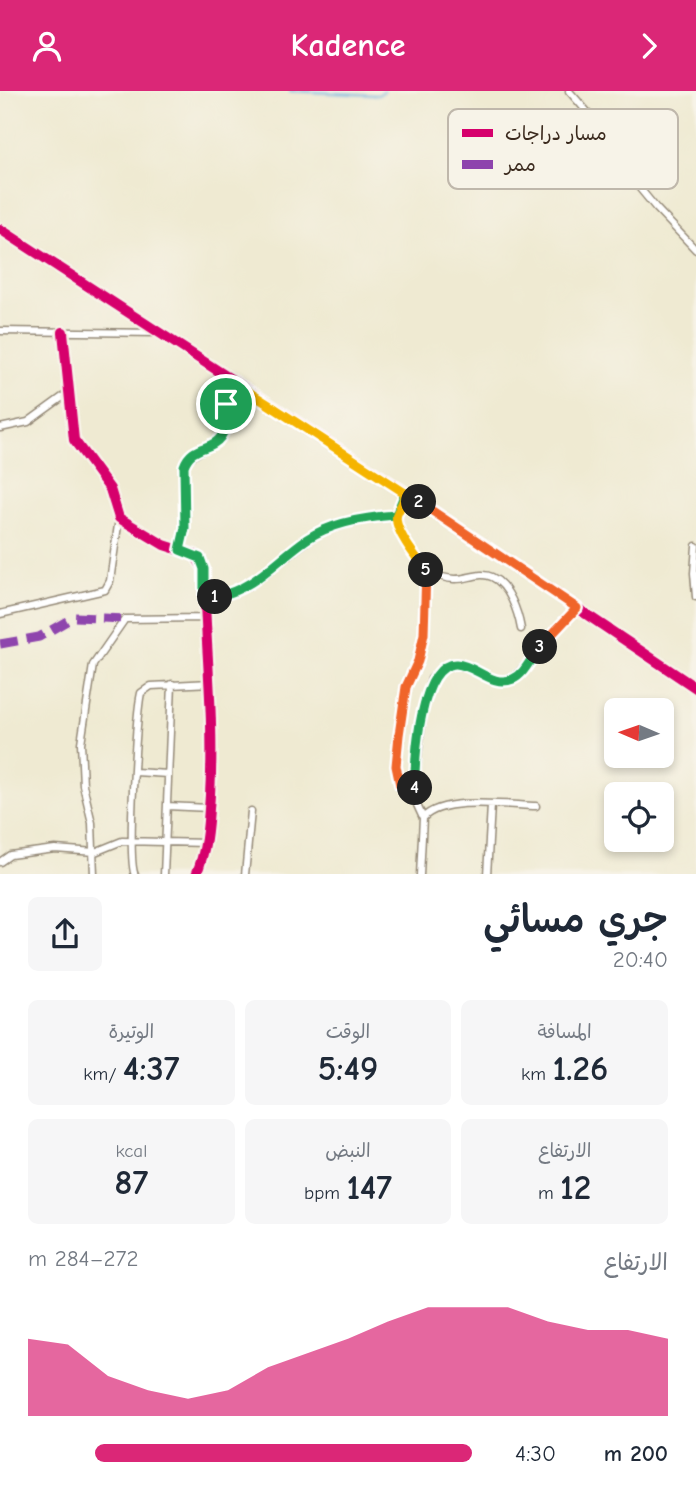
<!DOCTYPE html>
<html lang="ar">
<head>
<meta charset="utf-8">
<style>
	:root { --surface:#fff; --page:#f6f6f7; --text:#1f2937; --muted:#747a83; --accent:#db2777 }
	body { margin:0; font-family:"Comic Neue","Playpen Sans Arabic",sans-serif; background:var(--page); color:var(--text); direction:rtl; height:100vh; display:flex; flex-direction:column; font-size:26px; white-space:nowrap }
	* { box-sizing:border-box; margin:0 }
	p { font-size:23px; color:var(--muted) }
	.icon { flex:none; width:38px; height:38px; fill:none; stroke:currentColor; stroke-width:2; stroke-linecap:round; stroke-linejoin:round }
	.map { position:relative; height:783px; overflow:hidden; direction:ltr }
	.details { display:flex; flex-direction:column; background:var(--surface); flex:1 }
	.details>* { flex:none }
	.needle { width:46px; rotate:272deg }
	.buttons { position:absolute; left:604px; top:607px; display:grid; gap:14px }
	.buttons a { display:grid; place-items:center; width:70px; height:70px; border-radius:10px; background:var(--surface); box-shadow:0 4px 10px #0003; font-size:35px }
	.pin { position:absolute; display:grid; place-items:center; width:60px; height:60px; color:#fff; margin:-30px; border:4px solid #fff; border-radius:50%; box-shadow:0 2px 7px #0007 }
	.km { position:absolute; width:35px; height:35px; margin:-18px; border-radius:50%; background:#222; color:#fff; font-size:19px; line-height:35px; text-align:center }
	.round { display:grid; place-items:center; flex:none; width:74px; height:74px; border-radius:10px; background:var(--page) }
	.headline { display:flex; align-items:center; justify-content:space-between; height:119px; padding:0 28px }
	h1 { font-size:38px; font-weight:600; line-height:52px }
	.stats { display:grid; grid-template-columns:repeat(3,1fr); gap:10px; height:119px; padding:7px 28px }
	.stats div { display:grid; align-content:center; border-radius:10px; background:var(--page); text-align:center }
	.stats b { font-size:35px; font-weight:600 }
	.stats small { font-size:19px; font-weight:400 }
	.stats p { font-size:19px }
	.chart { height:196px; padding:14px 28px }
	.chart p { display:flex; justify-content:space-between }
	.chart svg { width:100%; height:126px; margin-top:7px; fill:var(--accent); opacity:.7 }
	ul { padding:0 28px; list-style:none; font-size:23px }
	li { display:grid; grid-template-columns:112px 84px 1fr; align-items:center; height:52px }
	li i { height:18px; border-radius:9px; background:var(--accent) }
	header { display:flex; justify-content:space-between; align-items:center; height:91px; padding:0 28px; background:var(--accent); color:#fff; font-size:32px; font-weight:600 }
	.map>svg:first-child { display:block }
</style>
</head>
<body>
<header><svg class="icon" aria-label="forward" viewBox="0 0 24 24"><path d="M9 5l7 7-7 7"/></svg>Kadence<svg class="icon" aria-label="person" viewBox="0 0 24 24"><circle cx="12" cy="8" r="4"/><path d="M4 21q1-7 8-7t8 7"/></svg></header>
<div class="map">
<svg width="696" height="784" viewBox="0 0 696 784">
	<rect width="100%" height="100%" fill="#f7f3e8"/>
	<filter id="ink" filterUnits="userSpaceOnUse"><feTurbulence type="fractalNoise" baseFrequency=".0143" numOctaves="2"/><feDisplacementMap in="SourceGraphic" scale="14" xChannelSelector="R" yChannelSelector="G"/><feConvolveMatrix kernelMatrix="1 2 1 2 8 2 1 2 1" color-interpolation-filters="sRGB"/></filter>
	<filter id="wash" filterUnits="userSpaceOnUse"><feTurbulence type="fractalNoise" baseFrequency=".00686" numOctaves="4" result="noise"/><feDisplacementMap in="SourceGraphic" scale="28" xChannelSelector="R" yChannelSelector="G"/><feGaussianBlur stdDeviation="1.57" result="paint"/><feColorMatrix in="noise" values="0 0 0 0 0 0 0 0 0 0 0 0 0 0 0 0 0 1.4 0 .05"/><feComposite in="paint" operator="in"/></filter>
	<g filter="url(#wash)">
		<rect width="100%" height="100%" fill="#efead2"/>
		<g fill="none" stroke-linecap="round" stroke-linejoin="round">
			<path stroke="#63aedc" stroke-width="2.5" d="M290,0L378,4L384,0"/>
		</g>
	</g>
	<g filter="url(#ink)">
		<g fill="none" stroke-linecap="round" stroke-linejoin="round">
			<defs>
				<path id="street" d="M569,0L590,24L604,54L656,117L696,159
					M0,138L406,402L696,597
					M0,240L159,242
					M63,241L74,349L110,398L119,427L164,454L195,464L204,478C205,554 215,628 210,704C208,732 207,758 196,784
					M0,337L28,331L68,302
					M406,402L396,424C402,454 422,486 454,488C467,489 480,480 492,486C509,494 518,521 521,538
					M696,455L694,482L696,506
					M180,459L185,437V370L223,346L227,305L233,291
					M204,509L233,502L250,494L319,441L366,427L396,424
					M0,523L105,499L110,490L119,427
					M135,681L168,683
					M415,703L400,694L396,675L399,644L406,596L417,570L424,543L427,479
					M167,715L209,717
					M423,727C443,705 506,714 536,715
					M0,771L10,764L55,758L95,761L122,750L207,752
					M94,784L92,732L83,694L81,652L93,574L125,528L204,527
					M135,784C127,770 136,623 141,602L151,595L211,592
					M164,784L172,593
					M245,784L251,720
					M420,784L423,727L417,714L415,691L423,621L431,588L445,575L458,573L498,590L513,588L577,517
					M487,784L491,714"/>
			</defs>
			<use href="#street" stroke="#958a78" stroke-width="9"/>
			<use href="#street" stroke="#fff" stroke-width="6"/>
			<path stroke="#8e44ad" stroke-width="9" stroke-dasharray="18 9" stroke-linecap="butt" d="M0,553L39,546L74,526L125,528"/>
			<defs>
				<path id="cycleway" d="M0,138L406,402L696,597
					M63,241L74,349L110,398L119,427L164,454L195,464L204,478C205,554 215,628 210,704C208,732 207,758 196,784"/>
			</defs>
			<use href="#cycleway" stroke="#f7f3e8" stroke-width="15"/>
			<use href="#cycleway" stroke="#d6006c" stroke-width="10"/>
		</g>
	</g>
	<g fill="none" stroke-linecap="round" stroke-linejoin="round" filter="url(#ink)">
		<defs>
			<path id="split-1" d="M215,506L204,509V478L200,467L180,459L185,437L184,375C195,344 230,371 226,313"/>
			<path id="split-2" d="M215,506C255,498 275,470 307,448C332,431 367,426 396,424L405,402L419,411"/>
			<path id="split-3" d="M419,411L577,517L540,556"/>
			<path id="split-4" d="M415,697C414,670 420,572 456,573C476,574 492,597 513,588C525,583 531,566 540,556"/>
			<path id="split-5" d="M415,697V703L400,694L396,675L399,644L406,596L418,570L424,543L426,479"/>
			<path id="split-6" d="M274,317L405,402C404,411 400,416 397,423C392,437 418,469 426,479"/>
			<path id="split-7" d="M226,313L233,291L274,317"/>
		</defs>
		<use href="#split-1" stroke="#fff" stroke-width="14"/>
		<use href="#split-2" stroke="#fff" stroke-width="14"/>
		<use href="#split-3" stroke="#fff" stroke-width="14"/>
		<use href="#split-4" stroke="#fff" stroke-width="14"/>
		<use href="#split-5" stroke="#fff" stroke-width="14"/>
		<use href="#split-6" stroke="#fff" stroke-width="14"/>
		<use href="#split-7" stroke="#fff" stroke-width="14"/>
		<use href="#split-1" stroke="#22a559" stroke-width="9"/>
		<use href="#split-2" stroke="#22a559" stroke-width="9"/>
		<use href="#split-3" stroke="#f0652b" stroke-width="9"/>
		<use href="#split-4" stroke="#22a559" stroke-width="9"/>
		<use href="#split-5" stroke="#f0652b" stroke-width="9"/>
		<use href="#split-6" stroke="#f5b400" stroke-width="9"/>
		<use href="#split-7" stroke="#f5b400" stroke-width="9"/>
	</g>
	<rect x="448" y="18" width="230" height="80" rx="10" fill="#f7f3e8" stroke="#bfb7ab" stroke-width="2"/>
	<rect x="462" y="38" width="31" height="8" fill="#d6006c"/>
	<rect x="462" y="69" width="31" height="9" fill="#8e44ad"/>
	<g font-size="19" fill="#3b2a1e">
		<text x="505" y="49">مسار دراجات</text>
		<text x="505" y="80">ممر</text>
	</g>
</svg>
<div class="buttons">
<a><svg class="needle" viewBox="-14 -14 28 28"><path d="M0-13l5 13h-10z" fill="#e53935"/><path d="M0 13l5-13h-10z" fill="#747a83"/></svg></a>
<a><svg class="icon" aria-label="locate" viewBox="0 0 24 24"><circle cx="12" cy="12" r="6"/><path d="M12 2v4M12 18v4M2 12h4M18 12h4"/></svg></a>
</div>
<div class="pin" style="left:226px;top:313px;background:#1e9e55"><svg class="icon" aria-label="arrive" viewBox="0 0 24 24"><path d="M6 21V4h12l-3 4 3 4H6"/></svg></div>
<b class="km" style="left:215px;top:506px">1</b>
<b class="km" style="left:419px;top:411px">2</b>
<b class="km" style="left:540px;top:556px">3</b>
<b class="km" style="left:415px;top:697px">4</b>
<b class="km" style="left:426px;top:479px">5</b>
</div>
<section class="details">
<div class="headline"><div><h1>جري مسائي</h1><p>20:40</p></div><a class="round"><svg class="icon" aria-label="share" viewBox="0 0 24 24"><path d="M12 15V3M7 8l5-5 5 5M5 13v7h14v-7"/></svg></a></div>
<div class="stats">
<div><p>المسافة</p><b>1.26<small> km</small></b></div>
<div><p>الوقت</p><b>5:49</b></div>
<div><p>الوتيرة</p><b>4:37<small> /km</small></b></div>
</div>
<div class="stats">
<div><p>الارتفاع</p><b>12<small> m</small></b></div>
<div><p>النبض</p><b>147<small> bpm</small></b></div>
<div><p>kcal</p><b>87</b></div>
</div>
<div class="chart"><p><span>الارتفاع</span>272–284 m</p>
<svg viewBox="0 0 160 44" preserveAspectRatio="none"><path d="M0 44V17L10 19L20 30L30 35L40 38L50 35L60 27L70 22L80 17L90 11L100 6L110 6L120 6L130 11L140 14L150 14L160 17V44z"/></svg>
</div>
<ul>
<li><b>200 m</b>4:30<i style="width:85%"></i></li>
</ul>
</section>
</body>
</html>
